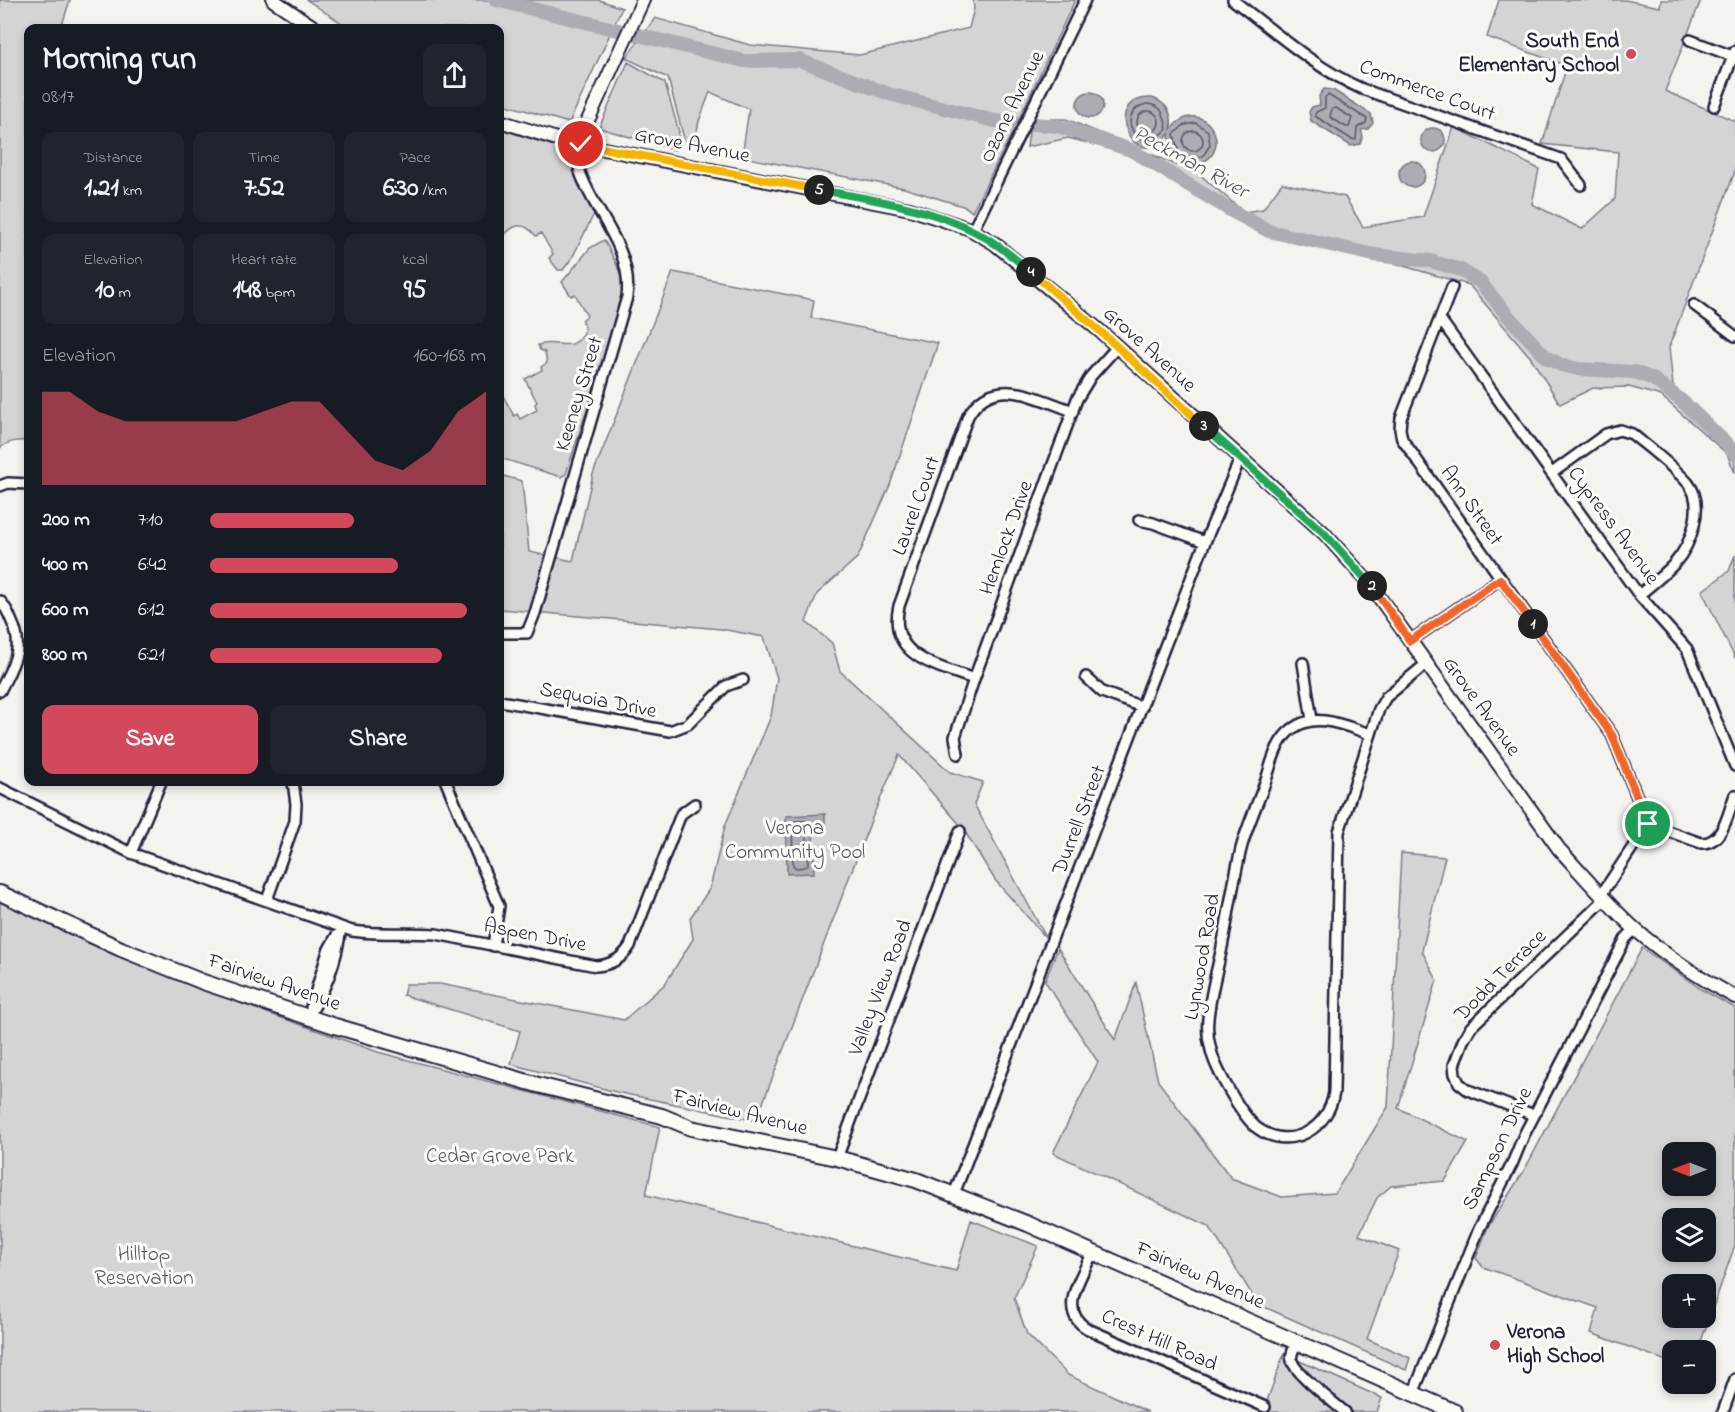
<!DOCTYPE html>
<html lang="en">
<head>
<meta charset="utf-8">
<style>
	:root { --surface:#171b24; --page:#20242c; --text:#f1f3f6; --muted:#9ea1a6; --accent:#d1495b }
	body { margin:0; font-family:"Indie Flower",sans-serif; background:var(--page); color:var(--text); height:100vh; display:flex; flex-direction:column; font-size:22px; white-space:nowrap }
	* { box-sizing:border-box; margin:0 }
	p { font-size:20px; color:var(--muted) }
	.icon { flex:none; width:33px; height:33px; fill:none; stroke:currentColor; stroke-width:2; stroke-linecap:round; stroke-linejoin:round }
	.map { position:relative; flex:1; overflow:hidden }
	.panel { position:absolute; left:24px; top:24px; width:480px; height:762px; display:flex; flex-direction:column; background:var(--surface); border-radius:12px; box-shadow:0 3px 9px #0003 }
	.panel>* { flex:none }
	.needle { width:39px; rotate:270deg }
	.tools { position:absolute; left:1662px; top:1142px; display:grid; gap:12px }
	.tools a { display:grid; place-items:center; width:54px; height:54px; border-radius:12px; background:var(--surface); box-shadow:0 3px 9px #0003; font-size:30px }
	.pin { position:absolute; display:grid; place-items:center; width:51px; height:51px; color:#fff; margin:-26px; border:3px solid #fff; border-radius:50%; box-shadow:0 2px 6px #0007 }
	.km { position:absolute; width:30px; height:30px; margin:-15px; border-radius:50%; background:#222; color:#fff; font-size:16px; line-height:30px; text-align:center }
	.round { display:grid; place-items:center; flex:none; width:63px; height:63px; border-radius:12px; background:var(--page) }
	.summary { display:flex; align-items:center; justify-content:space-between; height:102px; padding:0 18px }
	h1 { font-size:33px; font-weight:700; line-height:45px }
	.stats { display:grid; grid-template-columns:repeat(3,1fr); gap:9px; height:102px; padding:6px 18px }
	.stats div { display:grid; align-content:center; border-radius:12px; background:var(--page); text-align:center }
	.stats b { font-size:26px; font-weight:700 }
	.stats small { font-size:16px; font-weight:400 }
	.stats p { font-size:16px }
	.chart { height:168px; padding:12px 18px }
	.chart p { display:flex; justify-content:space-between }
	.chart svg { width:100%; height:108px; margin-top:6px; fill:var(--accent); opacity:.7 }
	.primary-button { display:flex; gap:12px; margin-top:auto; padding:12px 18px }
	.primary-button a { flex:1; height:69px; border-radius:12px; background:var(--accent); color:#fff; font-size:24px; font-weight:700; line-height:69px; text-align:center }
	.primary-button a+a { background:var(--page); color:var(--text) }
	ul { padding:0 18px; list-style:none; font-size:20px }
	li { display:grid; grid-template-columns:96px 72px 1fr; align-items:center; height:45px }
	li i { height:15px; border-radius:8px; background:var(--accent) }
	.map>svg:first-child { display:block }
</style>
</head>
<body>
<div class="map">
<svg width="1735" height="1412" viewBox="0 0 1735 1412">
	<rect width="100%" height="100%" fill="#f4f3ef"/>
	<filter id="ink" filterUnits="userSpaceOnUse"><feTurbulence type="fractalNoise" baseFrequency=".0167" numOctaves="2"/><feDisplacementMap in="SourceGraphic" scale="12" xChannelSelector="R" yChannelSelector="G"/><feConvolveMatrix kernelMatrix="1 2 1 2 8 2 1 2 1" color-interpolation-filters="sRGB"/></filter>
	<g filter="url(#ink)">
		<path fill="#d5d4d5" stroke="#7c7b88" stroke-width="1.5" fill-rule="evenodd" d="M0,0H70L61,28H28V442C20,439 7,442 0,448Z
			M307,0H599L622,8L569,123L500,103V28H349Z
			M973,0H1075L1013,131L972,212L966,207L904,188L742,157L749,109L710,92L699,121L694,145L686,146L668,78L626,58L655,18L750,45L860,55L969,28L974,9Z
			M1499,0H1625L1660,7L1661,0H1701L1665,91L1735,121V171L1669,347L1673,386L1735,445V473L1727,454L1661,396L1629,387L1593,388L1560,404L1531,358L1469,285L1400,265L1388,260L1261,233L1216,208L1126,153L1068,138L1027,147L1031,119H1066L1199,174L1244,212L1263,209L1282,183L1345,197L1363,227L1423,217L1454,127L1539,169L1532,204L1582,229L1615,199L1618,152L1542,144L1567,66L1487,37Z
			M628,62L665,83L679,132L675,150L599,128Z
			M500,129L570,151C575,175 586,192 594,214L572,258L563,270H558L549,258L553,254L541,233L536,236C522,219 510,225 500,242L502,250L500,252Z
			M604,240C616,262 624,275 623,300L566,474L561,477L500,458V392H501L514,416L517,414L520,419L537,410L535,404L537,402L525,379L542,370L541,367L547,363L545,352L540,350L538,345C557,338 574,356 585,330L582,320L587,316L575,294L571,296L562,282L590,248Z
			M673,272L814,300L811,318L938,343L890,485L858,557L817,594L806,622L832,643L840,671L950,772L983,782L974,804L1047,939L995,880L962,827L899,755L872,818L756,1121L616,1092L511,1064L520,1031L403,995L406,984H440L624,1020L665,984L693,939L690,918L710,888L725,826L771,716L777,678L764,637L721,629L500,609V475L522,481L529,552L573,561L593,474Z
			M1735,555V658L1702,591L1729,571Z
			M1401,853L1445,857L1422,951L1437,980L1398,1108L1468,1142L1445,1181L1391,1186L1377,1198L1359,1235L1399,1251L1367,1339L1410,1358L1406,1370L1251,1301L1253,1296L1209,1226L1053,1153L1098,1062L1045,981L1058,948L1115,1040L1136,983L1158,1081L1231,1178L1282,1197L1335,1193L1388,1107Z
			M0,901L96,944L245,1005L378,1052L660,1127L646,1195L956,1271L971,1220L1038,1246L1014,1298L1027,1334L1068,1375L1148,1412H0Z
			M1642,948L1701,989L1735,1008V1245L1698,1350H1672V1363L1591,1333L1598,1308L1483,1267L1476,1258L1488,1227L1525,1169ZM1672,1152H1706V1185H1672ZM1672,1218H1706V1251H1672ZM1672,1284H1706V1317H1672Z
			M1284,1354L1382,1398L1377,1412H1263Z"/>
		<path fill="#acacb2" stroke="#757582" stroke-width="1.5" d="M1324,89L1333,90L1371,114L1373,123L1368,129L1361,130L1363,136L1360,144L1351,146L1311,121L1309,112L1312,107L1320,105L1319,96Z
			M1077 105a13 13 0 1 1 26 0a13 13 0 1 1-26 0Z
			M1152,98C1167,103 1173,114 1171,129C1202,91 1240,152 1196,165L1180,162L1170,149L1169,134C1134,179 1098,95 1152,98Z
			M1421 140a12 12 0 1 1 24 0a12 12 0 1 1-24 0Z
			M1399 174a13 13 0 1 1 26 0a13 13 0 1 1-26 0Z
			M825,814V830H813L814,873L787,874L786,816Z"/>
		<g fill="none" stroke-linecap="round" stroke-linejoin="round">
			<path stroke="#59596b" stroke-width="1.5" d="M1328,95L1367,119L1366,123L1357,128L1356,140L1351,139L1315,116L1316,112L1325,108V97Z
				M1147,104C1163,105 1164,115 1167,129C1138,162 1112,111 1147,104Z
				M1336,108L1352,118L1349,127H1346L1330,117L1332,109Z
				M1137 122a11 11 0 1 1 22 0a11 11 0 1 1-22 0Z
				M1196,123L1208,131L1210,145L1203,156C1182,166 1177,151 1174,134L1184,125Z
				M1183 141a10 10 0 1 1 20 0a10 10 0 1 1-20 0Z
				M795,821H807L810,823L807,831L808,865L805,867L796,868L793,865L792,824Z"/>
			<path stroke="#acacb2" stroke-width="14" d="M496,0L744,61L799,60L889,94L995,121L1058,126L1131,150L1230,210L1269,231L1374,255L1430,261L1461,270L1480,282L1508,316L1546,357L1561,365L1578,369L1635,372L1653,379L1682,401L1727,444L1735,454"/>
			<defs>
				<path id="minor" d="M1233,0C1274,31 1315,68 1362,89L1561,159L1581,185
					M1690,40L1735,57
					M1714,106L1735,51
					M973,230L1085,0
					M1452,287L1401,418L1400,429L1402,439L1612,735L1648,824
					M1694,305L1735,336
					M1440,319L1639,595L1687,649L1735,766
					M1552,473L1606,434L1620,430L1632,434C1649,448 1674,467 1688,483C1706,505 1691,545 1674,564C1664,575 1651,585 1639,595
					M0,486L8,483L28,484
					M1139,520L1153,523L1205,542
					M0,601C6,607 9,614 12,622C25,649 12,666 0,691
					M500,633H527L535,613L627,297C633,248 595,215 580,172L578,160L581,145
					M1410,641L1500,579
					M1303,663L1312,720
					M1086,677L1102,692L1142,707
					M974,679C938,666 887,657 899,606L968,416C993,372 1037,399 1073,411
					M500,701L670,731L688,724L726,686L743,680
					M1370,734C1345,726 1316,711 1292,729C1276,741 1272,762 1266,780C1258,803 1247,826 1241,849C1233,883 1228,918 1221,952C1216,974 1210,996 1208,1019C1207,1029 1208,1040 1211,1050C1215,1069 1242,1116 1257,1128C1290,1152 1329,1129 1334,1092L1339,832L1379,709L1386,697L1426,664
					M958,754L955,737L974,679L1077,399L1091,376L1117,347
					M446,782L499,906L493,946
					M0,788L131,853L352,931C380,935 408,932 436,934L596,966C611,965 622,959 630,946L681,814L695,804
					M1648,824L1701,843C1724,844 1728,812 1735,795
					M131,853L161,782
					M1601,895L1648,824
					M267,900L295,821L296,804L293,782
					M311,1007L328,951L337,935
					M308,1017C327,987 336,963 341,928
					M1534,1115L1468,1090L1459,1083L1455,1074L1454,1065L1463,1041L1471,1027L1605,899
					M837,1158L960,831
					M954,1194L1205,542L1240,459
					M1093,1252C1082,1276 1056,1311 1088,1329L1265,1407
					M1297,1342C1294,1348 1290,1355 1292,1361C1296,1374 1333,1402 1345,1412
					M1413,1394L1479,1229L1512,1164L1524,1135L1626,938L1635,929
					M1723,1412L1735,1379"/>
				<path id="tertiary" d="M273,0L315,28
					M500,121L563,141L910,209L970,229L994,243L1101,332L1324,533L1369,583L1559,849C1584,876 1608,905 1636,930C1666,956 1700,978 1735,997
					M581,145L584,129L643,0"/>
				<path id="secondary" d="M0,893L121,949L203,982L335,1026L538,1085L662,1116L691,1128L837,1158L916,1180L1028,1224L1455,1412"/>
			</defs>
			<use href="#minor" stroke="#22223b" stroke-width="14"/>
			<use href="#tertiary" stroke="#22223b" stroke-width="16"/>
			<use href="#secondary" stroke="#22223b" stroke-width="18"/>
			<use href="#minor" stroke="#fdfcf7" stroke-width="9"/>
			<use href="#tertiary" stroke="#fdfcf7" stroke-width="12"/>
			<use href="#secondary" stroke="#fdfcf7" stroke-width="14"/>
		</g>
	</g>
	<g fill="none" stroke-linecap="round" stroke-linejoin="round" filter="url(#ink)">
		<defs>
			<path id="split-1" d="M1533,624L1612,735L1648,824"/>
			<path id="split-2" d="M1372,586L1410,641L1500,579L1533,624"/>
			<path id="split-3" d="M1204,426L1324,533L1372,586"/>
			<path id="split-4" d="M1031,272L1101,332L1204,426"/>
			<path id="split-5" d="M819,190C872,199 935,209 983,236C1000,246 1016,259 1031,272"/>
			<path id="split-6" d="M581,144L819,190"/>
		</defs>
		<use href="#split-1" stroke="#fff" stroke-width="12"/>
		<use href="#split-2" stroke="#fff" stroke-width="12"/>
		<use href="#split-3" stroke="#fff" stroke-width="12"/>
		<use href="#split-4" stroke="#fff" stroke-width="12"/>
		<use href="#split-5" stroke="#fff" stroke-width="12"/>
		<use href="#split-6" stroke="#fff" stroke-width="12"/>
		<use href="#split-1" stroke="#f0652b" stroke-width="8"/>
		<use href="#split-2" stroke="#f0652b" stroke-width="8"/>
		<use href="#split-3" stroke="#22a559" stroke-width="8"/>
		<use href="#split-4" stroke="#f5b400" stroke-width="8"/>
		<use href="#split-5" stroke="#22a559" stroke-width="8"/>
		<use href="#split-6" stroke="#f5b400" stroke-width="8"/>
	</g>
	<g fill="#d1495b" stroke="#fdfcf7" stroke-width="2">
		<circle cx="1631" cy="54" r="6"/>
		<circle cx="1495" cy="1345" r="6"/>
	</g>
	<g text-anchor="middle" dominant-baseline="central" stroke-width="6" stroke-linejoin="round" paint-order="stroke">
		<g font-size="21" font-weight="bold" fill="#22223b" stroke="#fdfcf7" text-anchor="end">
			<text x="1619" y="42">South End<tspan x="1619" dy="24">Elementary School</tspan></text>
			<text x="1507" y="1333" text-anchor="start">Verona<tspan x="1507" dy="24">High School</tspan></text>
		</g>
		<g font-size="21" fill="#22223b" stroke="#fdfcf7">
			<text transform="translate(1427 91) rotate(20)">Commerce Court</text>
			<text transform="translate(1013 107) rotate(-64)">Ozone Avenue</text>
			<text transform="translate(692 146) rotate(11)">Grove Avenue</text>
			<text transform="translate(1149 350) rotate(42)">Grove Avenue</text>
			<text transform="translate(580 394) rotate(-73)">Keeney Street</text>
			<text transform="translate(917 506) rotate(-70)">Laurel Court</text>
			<text transform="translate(1471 506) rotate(55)">Ann Street</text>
			<text transform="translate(1613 526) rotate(54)">Cypress Avenue</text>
			<text transform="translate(1007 538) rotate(-70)">Hemlock Drive</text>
			<text transform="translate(598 701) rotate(11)">Sequoia Drive</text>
			<text transform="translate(1481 707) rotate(54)">Grove Avenue</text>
			<text transform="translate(1080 820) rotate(-69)">Durrell Street</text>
			<text transform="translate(535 936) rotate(11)">Aspen Drive</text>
			<text transform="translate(1203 957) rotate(-80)">Lynwood Road</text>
			<text transform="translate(1501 976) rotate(-45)">Dodd Terrace</text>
			<text transform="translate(274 983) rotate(19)">Fairview Avenue</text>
			<text transform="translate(881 988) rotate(-69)">Valley View Road</text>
			<text transform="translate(740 1113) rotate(14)">Fairview Avenue</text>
			<text transform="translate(1498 1149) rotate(-64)">Sampson Drive</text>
			<text transform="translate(1200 1276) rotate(24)">Fairview Avenue</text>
			<text transform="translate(1159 1341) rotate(24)">Crest Hill Road</text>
		</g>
		<g font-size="21" fill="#585769" stroke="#fdfcf7">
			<text x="795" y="829">Verona<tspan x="795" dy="24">Community Pool</tspan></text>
			<text x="500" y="1157">Cedar Grove Park</text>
			<text x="144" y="1255">Hilltop<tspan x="144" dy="24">Reservation</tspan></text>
		</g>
		<g font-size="22" font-style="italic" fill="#59596b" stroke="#fdfcf7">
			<text transform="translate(1190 163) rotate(29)">Peckman River</text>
		</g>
	</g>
</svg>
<div class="tools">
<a><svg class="needle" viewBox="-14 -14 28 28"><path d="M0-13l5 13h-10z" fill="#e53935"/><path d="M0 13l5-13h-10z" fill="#9ea1a6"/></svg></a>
<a><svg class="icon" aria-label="layers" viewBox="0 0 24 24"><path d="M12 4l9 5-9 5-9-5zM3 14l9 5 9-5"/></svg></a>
<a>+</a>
<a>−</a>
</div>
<div class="pin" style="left:1648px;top:824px;background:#1e9e55"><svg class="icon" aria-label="arrive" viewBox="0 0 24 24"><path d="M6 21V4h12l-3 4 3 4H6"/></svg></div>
<div class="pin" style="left:581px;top:144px;background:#d93025"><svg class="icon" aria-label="check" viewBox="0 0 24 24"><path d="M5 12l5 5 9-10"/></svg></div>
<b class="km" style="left:1533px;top:624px">1</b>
<b class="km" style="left:1372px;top:586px">2</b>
<b class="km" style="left:1204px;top:426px">3</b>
<b class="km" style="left:1031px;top:272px">4</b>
<b class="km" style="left:819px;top:190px">5</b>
<section class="panel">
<div class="summary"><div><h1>Morning run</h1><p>08:17</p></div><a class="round"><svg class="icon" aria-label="share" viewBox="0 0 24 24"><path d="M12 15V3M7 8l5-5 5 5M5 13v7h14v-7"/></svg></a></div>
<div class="stats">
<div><p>Distance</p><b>1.21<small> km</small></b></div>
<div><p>Time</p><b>7:52</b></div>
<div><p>Pace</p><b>6:30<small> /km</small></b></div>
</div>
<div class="stats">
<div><p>Elevation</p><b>10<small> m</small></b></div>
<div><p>Heart rate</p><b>148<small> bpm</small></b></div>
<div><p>kcal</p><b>95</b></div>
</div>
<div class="chart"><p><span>Elevation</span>160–168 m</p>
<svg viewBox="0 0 160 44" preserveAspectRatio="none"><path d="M0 44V6L10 6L20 14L30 18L40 18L50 18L60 18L70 18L80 14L90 10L100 10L110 22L120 34L130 38L140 30L150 14L160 6V44z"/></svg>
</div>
<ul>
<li><b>200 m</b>7:10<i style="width:52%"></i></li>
<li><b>400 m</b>6:42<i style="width:68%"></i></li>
<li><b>600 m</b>6:12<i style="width:93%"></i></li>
<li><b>800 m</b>6:21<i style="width:84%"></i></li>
</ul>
<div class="primary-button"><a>Save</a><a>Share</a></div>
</section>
</div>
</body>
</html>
